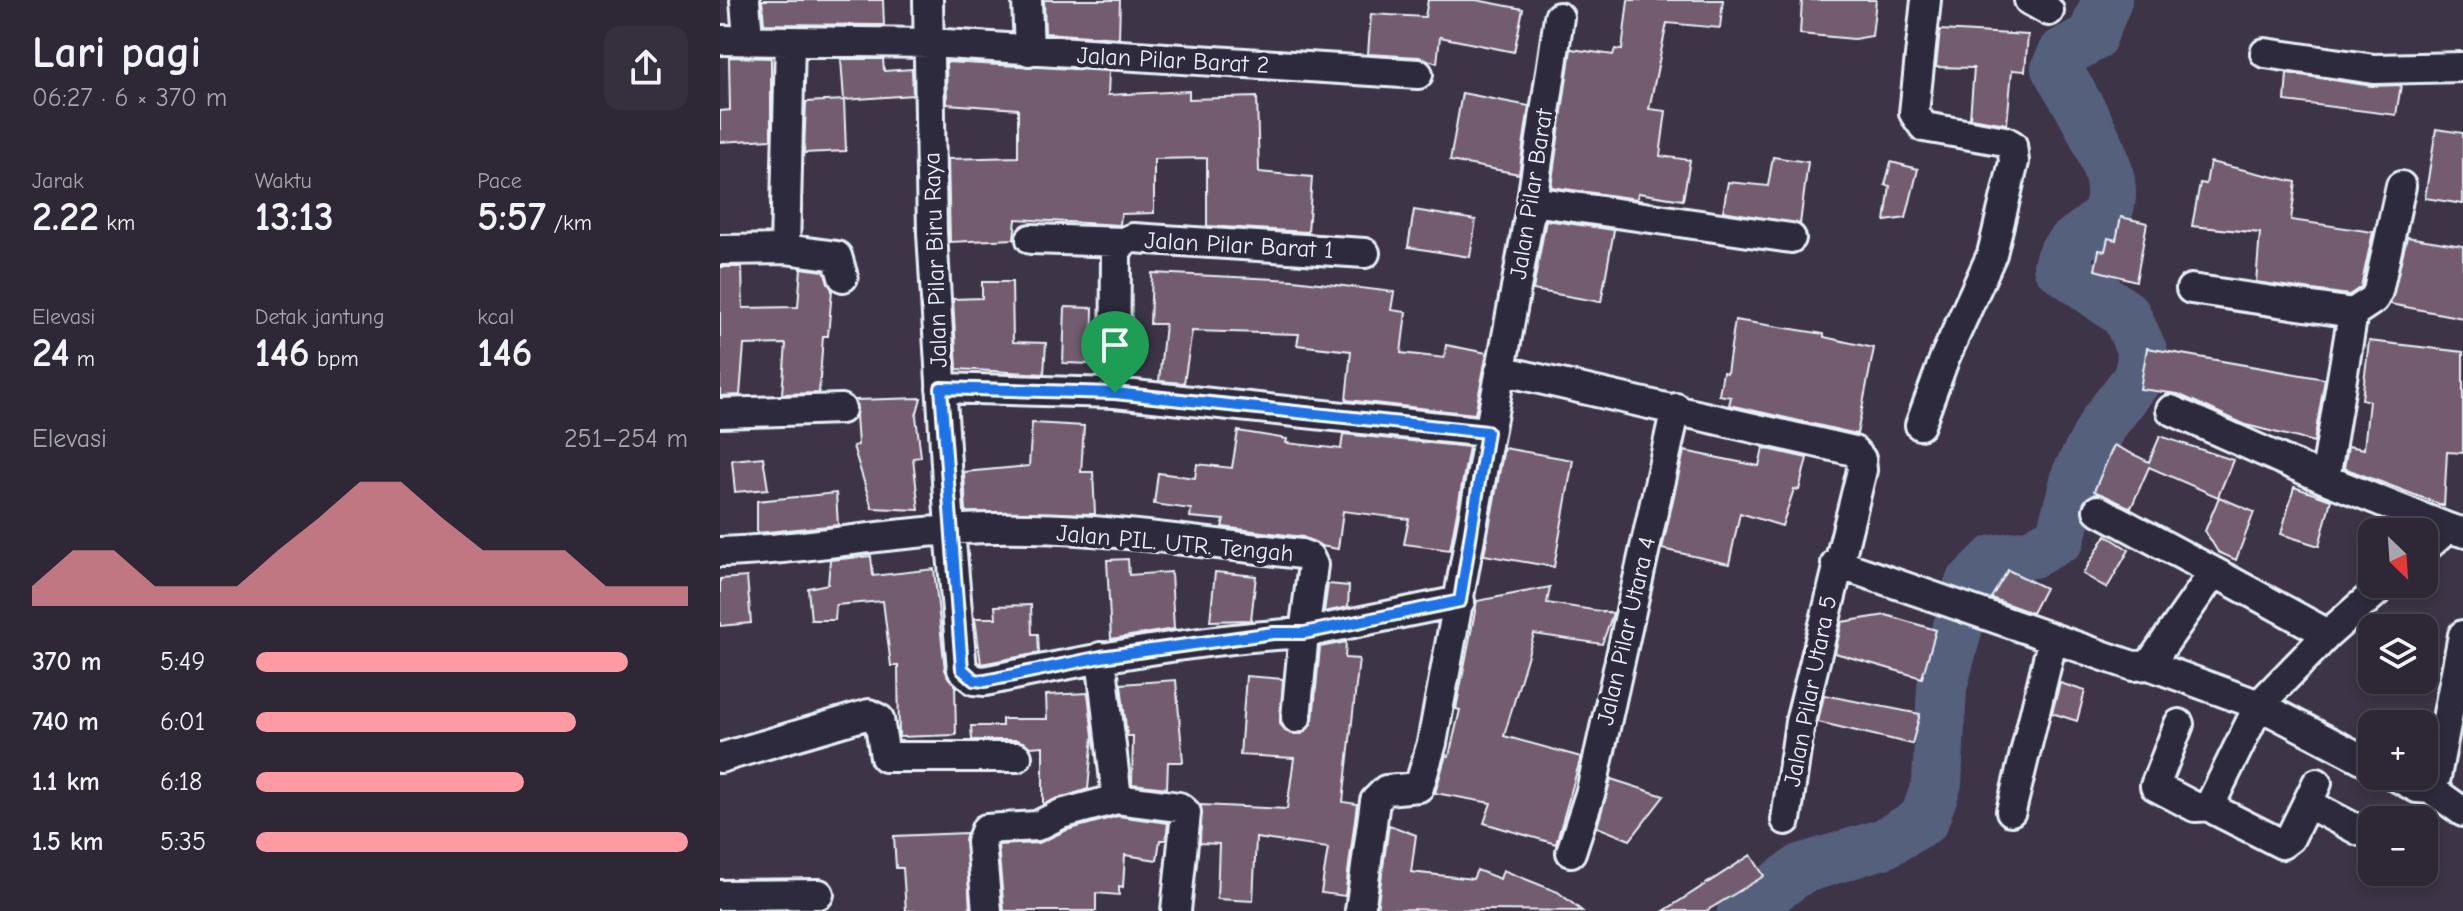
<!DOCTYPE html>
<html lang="id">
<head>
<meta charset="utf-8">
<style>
	:root { --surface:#2e2735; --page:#362f3d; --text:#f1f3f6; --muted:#a7a5ad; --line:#494450; --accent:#ff9aa2 }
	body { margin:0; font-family:"Comic Neue",sans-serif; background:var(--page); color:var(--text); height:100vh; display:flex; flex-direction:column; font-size:30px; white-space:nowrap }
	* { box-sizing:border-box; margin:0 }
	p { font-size:26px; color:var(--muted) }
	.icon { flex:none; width:44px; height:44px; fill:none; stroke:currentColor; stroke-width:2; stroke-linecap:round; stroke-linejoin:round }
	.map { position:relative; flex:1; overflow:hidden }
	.panel { display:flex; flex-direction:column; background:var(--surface); width:720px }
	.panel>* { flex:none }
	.needle { width:52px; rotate:155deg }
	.fabs { position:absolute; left:1638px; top:518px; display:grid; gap:16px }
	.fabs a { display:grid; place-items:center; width:80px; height:80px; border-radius:16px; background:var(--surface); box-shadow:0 4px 12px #0003,0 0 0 2px var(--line); font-size:40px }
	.pin { position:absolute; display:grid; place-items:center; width:68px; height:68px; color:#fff; margin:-82px -34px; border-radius:50% 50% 50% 0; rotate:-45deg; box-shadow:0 0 8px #0007 }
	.pin .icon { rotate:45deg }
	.round { display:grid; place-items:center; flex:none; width:84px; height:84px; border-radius:16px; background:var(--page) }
	.headline { display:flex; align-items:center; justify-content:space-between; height:136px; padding:0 32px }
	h1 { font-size:44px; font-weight:700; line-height:60px }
	.figures { display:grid; grid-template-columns:repeat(3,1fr); gap:12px; height:136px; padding:8px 32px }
	.figures div { display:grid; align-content:center }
	.figures b { font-size:40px; font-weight:700 }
	.figures small { font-size:22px; font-weight:400 }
	.figures p { font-size:22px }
	.chart { height:224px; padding:16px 32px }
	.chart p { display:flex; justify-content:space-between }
	.chart svg { width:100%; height:144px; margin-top:8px; fill:var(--accent); opacity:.7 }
	ul { padding:0 32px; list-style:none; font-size:26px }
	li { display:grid; grid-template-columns:128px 96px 1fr; align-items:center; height:60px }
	li i { height:20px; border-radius:10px; background:var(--accent) }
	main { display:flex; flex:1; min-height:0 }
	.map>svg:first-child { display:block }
</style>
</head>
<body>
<main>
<section class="panel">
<div class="headline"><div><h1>Lari pagi</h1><p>06:27 · 6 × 370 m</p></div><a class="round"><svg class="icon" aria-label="share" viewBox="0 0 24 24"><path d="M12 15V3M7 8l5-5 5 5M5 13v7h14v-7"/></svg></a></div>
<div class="figures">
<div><p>Jarak</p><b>2.22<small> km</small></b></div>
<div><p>Waktu</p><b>13:13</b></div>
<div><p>Pace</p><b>5:57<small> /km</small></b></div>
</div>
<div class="figures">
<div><p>Elevasi</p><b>24<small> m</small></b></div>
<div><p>Detak jantung</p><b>146<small> bpm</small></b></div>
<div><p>kcal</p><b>146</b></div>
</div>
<div class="chart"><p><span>Elevasi</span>251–254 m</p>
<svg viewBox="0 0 160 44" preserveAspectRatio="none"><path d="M0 44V38L10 27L20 27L30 38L40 38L50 38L60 27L70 17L80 6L90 6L100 17L110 27L120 27L130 27L140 38L150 38L160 38V44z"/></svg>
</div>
<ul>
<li><b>370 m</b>5:49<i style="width:86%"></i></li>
<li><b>740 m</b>6:01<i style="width:74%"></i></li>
<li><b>1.1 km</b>6:18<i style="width:62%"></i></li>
<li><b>1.5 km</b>5:35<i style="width:100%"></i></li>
</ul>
</section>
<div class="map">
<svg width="1743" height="911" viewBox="0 0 1743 911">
	<rect width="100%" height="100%" fill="#3d3447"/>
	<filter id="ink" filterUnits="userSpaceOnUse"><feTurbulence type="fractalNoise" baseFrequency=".0125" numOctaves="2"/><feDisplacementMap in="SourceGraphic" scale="16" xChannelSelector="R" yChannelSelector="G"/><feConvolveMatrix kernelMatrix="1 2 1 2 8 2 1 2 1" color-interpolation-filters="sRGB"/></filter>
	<g filter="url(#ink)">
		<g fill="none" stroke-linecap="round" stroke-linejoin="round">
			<path stroke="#54607c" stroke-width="50" d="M1022,911L1081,869L1165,843L1204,820L1217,783L1222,687L1249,585L1274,560L1313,553L1340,538L1357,474L1385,421L1418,378L1423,353L1406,315L1338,266C1342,242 1370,235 1384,217C1411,183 1354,98 1336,68L1343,53L1372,37L1387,0"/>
		</g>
		<path fill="#735c6f" stroke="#e8f1f8" stroke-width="2" d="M42,0H163L164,25L44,24Z
			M324,0H400L399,38L325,33Z
			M708,0H756L803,9L794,52L720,37L717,63L699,57L648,54L651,14L705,17Z
			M908,0H1003L1000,28L947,23L929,109L946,111L940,156L970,160L963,200L918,193L917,199L831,187L851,49L893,55L895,49L902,50Z
			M1082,0H1156L1152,36L1134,39L1080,34Z
			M1220,30L1308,35L1305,71L1292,70L1287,124L1250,118L1254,68L1216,67Z
			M9,57L51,58V139L0,142V111L10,110Z
			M121,59H163L164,71L192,69L193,95L124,100Z
			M226,62L389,71L388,95L469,91V99L537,97L539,172L592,177L588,232L487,226V158L434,159V213L401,214L400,225L296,219L294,239L230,242L228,159L298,157V109L227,104Z
			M1567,73L1652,86L1681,85L1676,115L1565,101Z
			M742,93L809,106L799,174L730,161Z
			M124,100L126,151L84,153L86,102Z
			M1716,129L1743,133V204L1705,198Z
			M1053,157L1088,162L1080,224L1003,211L1008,182L1048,186Z
			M1171,162L1198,169L1186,218L1165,221L1170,186L1165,185Z
			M1490,162L1576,182L1571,220L1653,232L1641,287L1629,295L1536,282L1540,233L1472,226L1480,183L1486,184Z
			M694,210L756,220L750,257L688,247Z
			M1401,217L1427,223L1416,281L1375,270L1379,250L1385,251L1388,238L1396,240Z
			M826,220L894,230L881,302L813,290Z
			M1687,237L1743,246V318L1670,304Z
			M0,267H22L23,308L78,307L81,268L104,271L112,290L108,336H103L99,393L62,394L66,344L24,345L20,395L0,396Z
			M432,273L574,280L674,292L671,310L686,312L681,353L724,358L726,345L767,353L755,414L626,400L631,351L577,345L579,334L472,331L464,383L439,381L445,324H430Z
			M262,282H292L293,342L326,343L324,374L237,369L233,299L262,298Z
			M345,307L373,308L372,364L343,363Z
			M1015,320L1104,334V337L1154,348L1137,434L1009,405L1011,397L999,395L1003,372L1007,373Z
			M1649,341L1743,352V453L1727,452L1724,506L1624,468L1628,446L1644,449L1649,401L1642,399Z
			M1427,348L1605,379L1594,442L1526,425L1458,394L1420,389Z
			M201,398L196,416L201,457L193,458L199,510L152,508L133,446L138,445L135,400Z
			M312,423L364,426L361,472H373L375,514L246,512L244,472L309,466Z
			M518,431L567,439L566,443L621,449L623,434L749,447L730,550L684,544L689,519L623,511L618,549L601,546L583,537L502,527L504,520L470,517L471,509L434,504L438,473L475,478L477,464L512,468Z
			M1440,436L1513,460L1498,497L1429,467L1411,508L1374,491L1394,445L1429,462Z
			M784,448L853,460L834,567L764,555Z
			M1043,448L1087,458L1079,490L1074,489L1062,526L1020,513L1009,564L942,549L964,451L1039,466Z
			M43,457L48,489L15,492L12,460Z
			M1574,487L1611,500L1599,546L1561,534Z
			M116,493L118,525L37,533V501Z
			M1499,497L1534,512L1516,560L1498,552L1485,531Z
			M1386,535L1409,550L1387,588L1363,574Z
			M151,556L153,576L214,569L225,670L235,685L236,735L179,737L178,666H171L163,601L116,605L115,620H91L88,588L108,584L110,560Z
			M408,559L409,575L451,572L454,629L391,639L387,560Z
			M1288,570L1325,588L1312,613L1271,598Z
			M495,572L536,576L531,620L490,621Z
			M27,577L31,623L0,626V579Z
			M608,584L629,586L628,607L604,612Z
			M830,587L827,603L893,613L882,644L814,634L784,736L861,757L836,844L764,823L771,803L715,793L726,755L729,756L740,710L736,709L757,601Z
			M311,605L312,634H318L319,653L261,664L255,618H276L275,606Z
			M1166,615L1216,630L1202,678L1115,653L1122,622Z
			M626,642L625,658L639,659L623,802L637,804L625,896L601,893L608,848L536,838L533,901L497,899L499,844L480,843L481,805L567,809L574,758L520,755L526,676L563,679L560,724L567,732L582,734L593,720L600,647Z
			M456,680L463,762H448L447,788L412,784L413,736H407L401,684Z
			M1340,683L1365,691L1357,721L1332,713Z
			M368,693L373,736L368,789L323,804V746L310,747L297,740H252L251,726H282V719H327L326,695Z
			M1104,695L1200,714L1192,744L1098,722Z
			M891,779L944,796L910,840L877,827Z
			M398,816L448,823L446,840H440L437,860L405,855L403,887L399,886V895L376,893V911H284L278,845L319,843L347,830Z
			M669,825L696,835L691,872L753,879L757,870L780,879L783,870L838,892L862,911L657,909Z
			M246,833L250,911H186L183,868H176L174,836Z
			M1031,855L1044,876L986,911H944Z"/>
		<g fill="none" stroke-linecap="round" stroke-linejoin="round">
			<defs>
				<path id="minor" d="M25,0L28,39
					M307,0L309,51
					M1309,0L1329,11
					M0,40L210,43L698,74
					M1545,53L1654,69L1743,67
					M812,201L1071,238
					M311,239L403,242
					M65,249L70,42
					M0,250L65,249L117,256L123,277
					M1471,289L1633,313
					M780,370L1134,451L1141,459L1142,470L1080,722L1066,820
					M221,388L395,393L767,432
					M395,393L396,252L403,242L413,238L645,253
					M1451,410L1605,479L1728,528
					M0,413L121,409
					M1200,425L1225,357L1272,254L1294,162L1292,145L1285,141L1204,127L1194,113L1206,0
					M1605,479L1633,313L1654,299L1658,291L1681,186
					M1378,510L1494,572
					M1704,549L1728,528L1742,532
					M0,552C77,550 153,535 230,530C346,521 465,541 581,554L589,557L593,565L584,633C477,639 370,659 265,681L254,680L242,669L230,530L212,233L208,0
					M1116,563L1413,666L1429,665L1539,705L1652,764
					M381,657L397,799L459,807L466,813L456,911
					M1429,665L1494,572L1608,634
					M576,718L584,633L740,601
					M1459,724L1435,786L1475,807L1492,806
					M0,758L149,714L159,719L165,757H297
					M1675,776L1697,788L1711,789
					M1597,783L1570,838L1562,844L1495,810L1491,803L1539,705L1608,634L1665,584
					M1711,789L1716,777L1743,635
					M1711,789L1743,812
					M1587,803L1640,831
					M1291,811L1333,638
					M851,852L871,791L956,408
					M0,895L99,894
					M267,911L261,842L266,829L317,826L341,814L397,799
					M640,911L655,801L666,790L699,787L712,743L812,201L839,17"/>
			</defs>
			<use href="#minor" stroke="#e8f1f8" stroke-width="34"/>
			<use href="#minor" stroke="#2f2a3d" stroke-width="28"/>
		</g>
	</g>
	<g fill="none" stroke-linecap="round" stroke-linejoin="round" filter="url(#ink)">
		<defs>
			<path id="route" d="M221,388L395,393L767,432L740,601L584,633H553L381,657L265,681L254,680L242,669Z"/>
		</defs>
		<use href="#route" stroke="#fff" stroke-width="16"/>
		<use href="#route" stroke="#1a73e8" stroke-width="10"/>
	</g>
	<g text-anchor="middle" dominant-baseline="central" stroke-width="8" stroke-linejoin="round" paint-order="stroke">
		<g font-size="24" fill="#e8f1f8" stroke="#2f2a3d">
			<text transform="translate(453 60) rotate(3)">Jalan Pilar Barat 2</text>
			<text transform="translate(811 194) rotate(-81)">Jalan Pilar Barat</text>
			<text transform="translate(519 245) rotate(3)">Jalan Pilar Barat 1</text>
			<text transform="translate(215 260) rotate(-92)">Jalan Pilar Biru Raya</text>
			<text transform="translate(455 543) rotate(5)">Jalan PIL. UTR. Tengah</text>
			<text transform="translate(906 631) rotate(-77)">Jalan Pilar Utara 4</text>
			<text transform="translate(1090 691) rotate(-79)">Jalan Pilar Utara 5</text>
		</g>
	</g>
</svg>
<div class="fabs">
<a><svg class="needle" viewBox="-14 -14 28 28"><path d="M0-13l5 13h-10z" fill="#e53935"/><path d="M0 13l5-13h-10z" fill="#a7a5ad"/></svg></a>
<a><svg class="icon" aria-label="layers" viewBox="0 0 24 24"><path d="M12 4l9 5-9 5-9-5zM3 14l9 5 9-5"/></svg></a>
<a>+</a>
<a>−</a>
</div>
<div class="pin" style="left:395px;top:393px;background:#1e9e55"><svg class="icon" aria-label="arrive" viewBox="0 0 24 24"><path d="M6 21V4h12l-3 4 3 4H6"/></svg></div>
</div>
</main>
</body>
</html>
